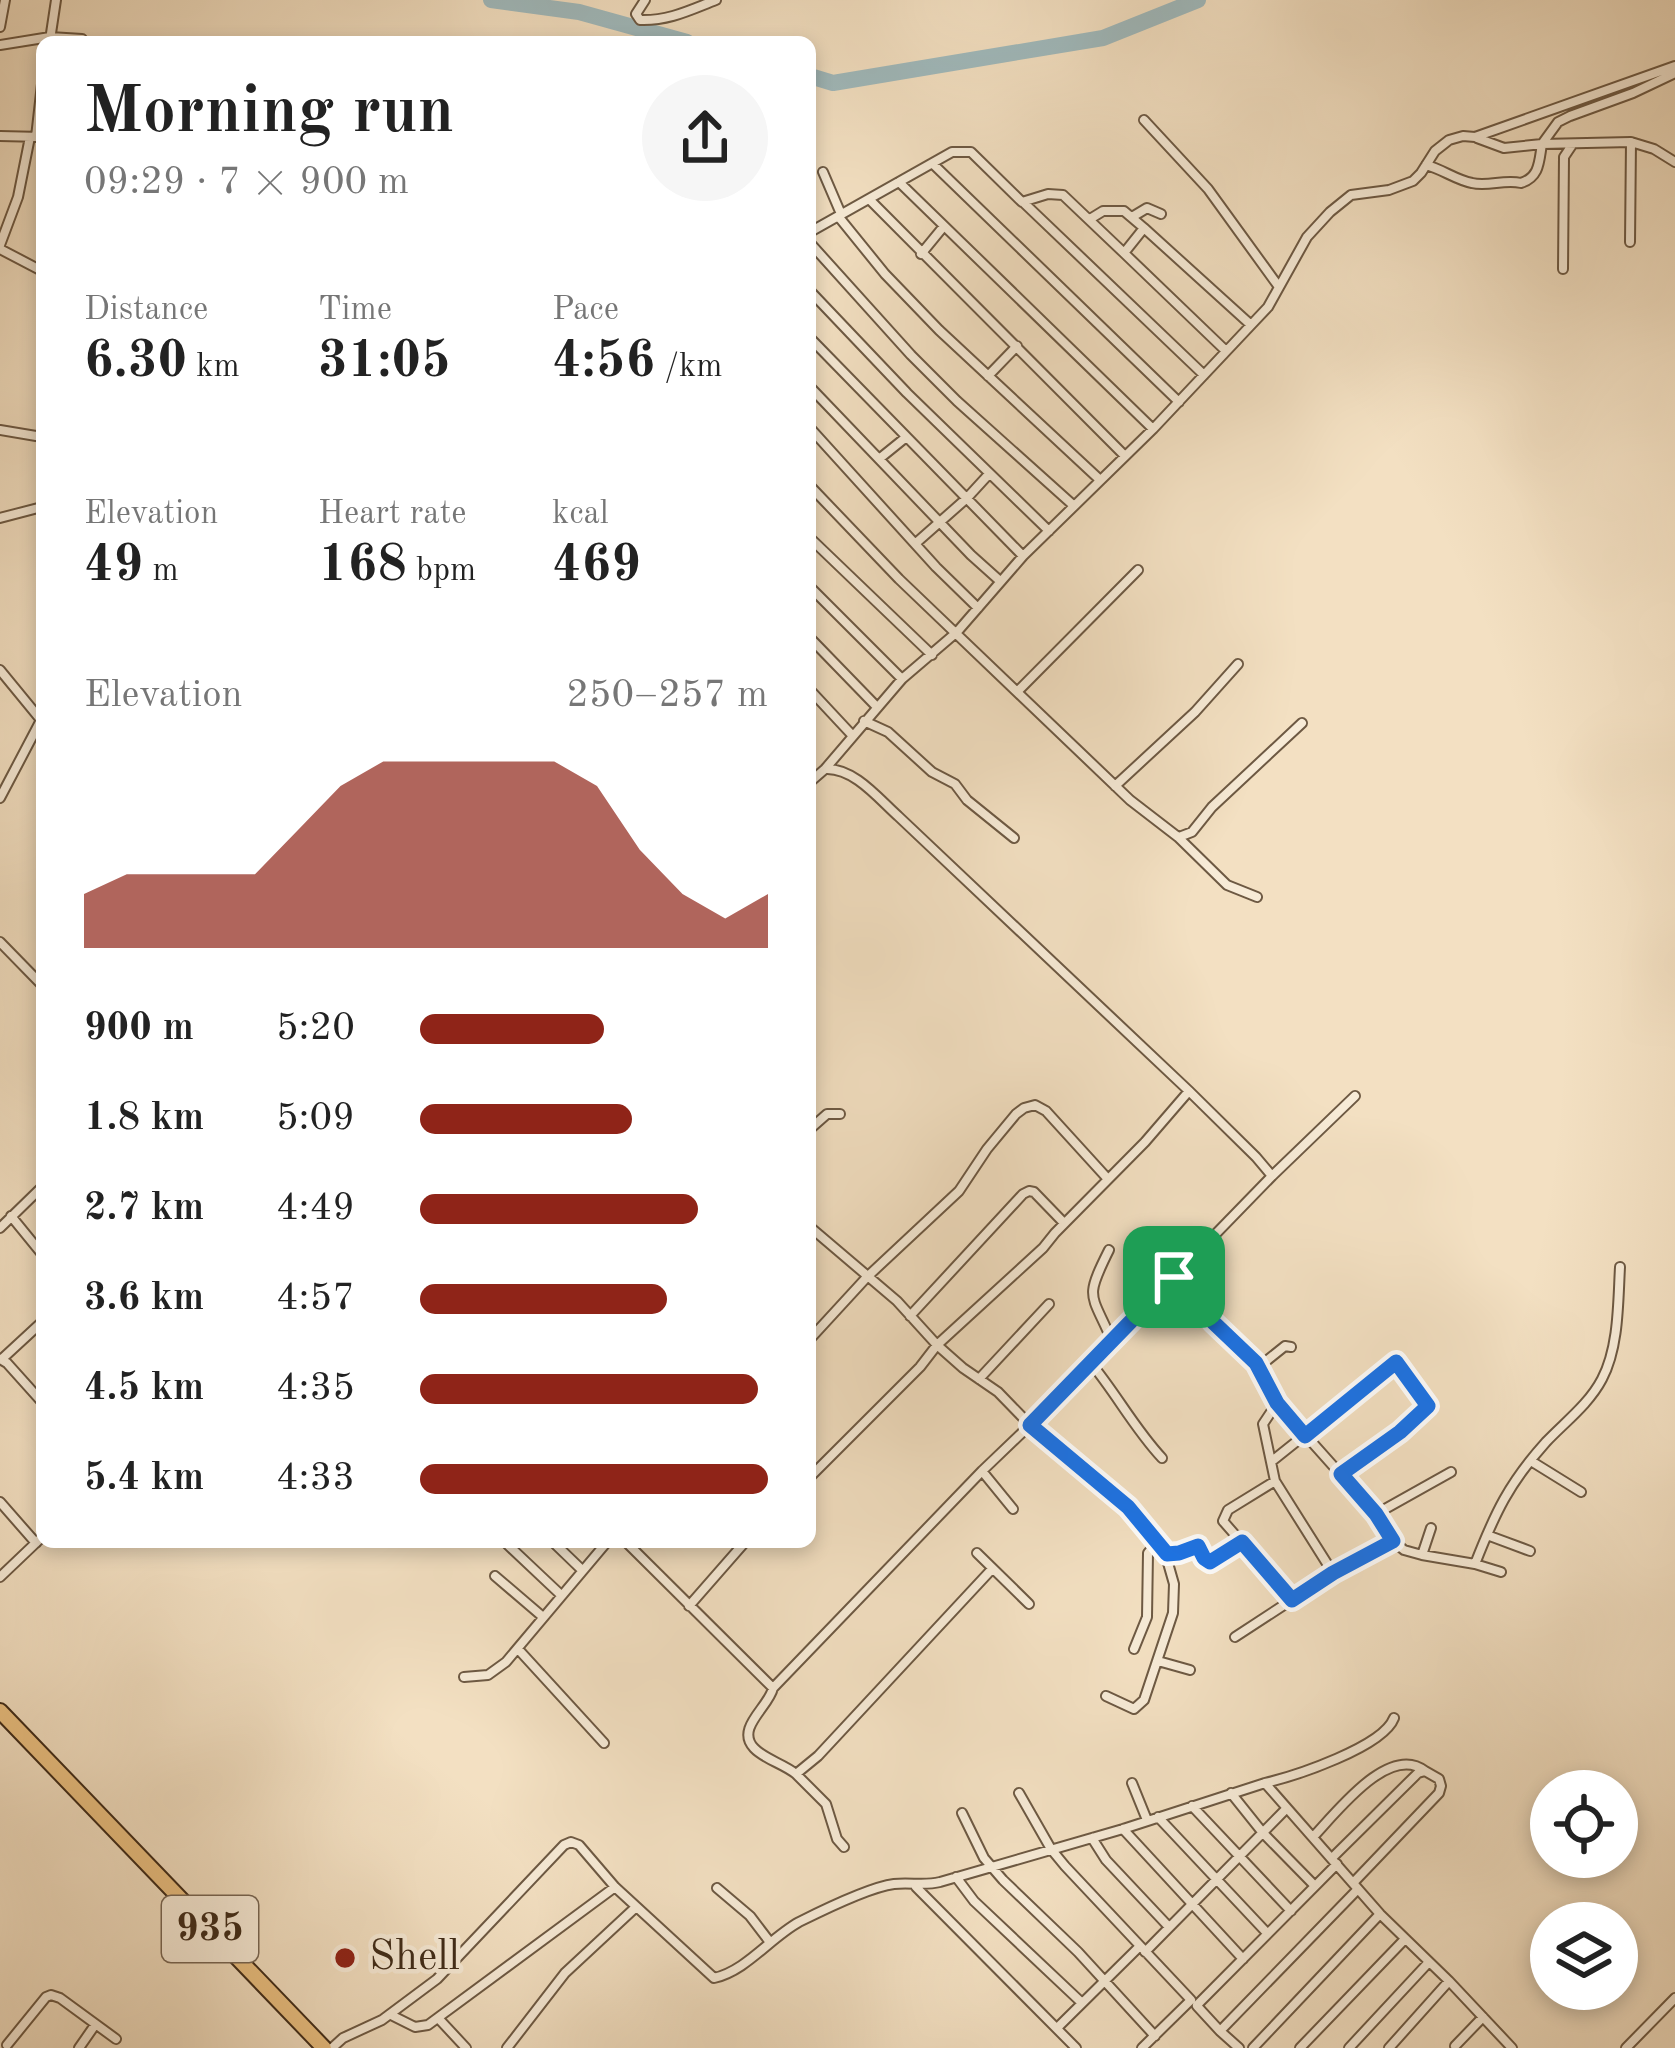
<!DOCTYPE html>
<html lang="en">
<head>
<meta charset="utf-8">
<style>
	:root { --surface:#fff; --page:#f6f6f6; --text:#222; --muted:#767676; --accent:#8f2418 }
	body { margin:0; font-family:"Old Standard TT",serif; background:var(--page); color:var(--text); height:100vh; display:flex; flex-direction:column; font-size:45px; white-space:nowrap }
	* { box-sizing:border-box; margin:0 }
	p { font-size:39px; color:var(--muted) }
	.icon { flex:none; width:66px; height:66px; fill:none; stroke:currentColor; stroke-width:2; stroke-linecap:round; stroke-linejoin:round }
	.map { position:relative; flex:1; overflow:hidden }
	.drawer { position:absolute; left:36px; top:36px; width:780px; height:1512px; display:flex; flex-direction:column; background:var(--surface); border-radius:18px; box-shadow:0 6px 18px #0003 }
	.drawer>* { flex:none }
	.buttons { position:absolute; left:1530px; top:1770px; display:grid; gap:24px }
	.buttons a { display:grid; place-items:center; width:108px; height:108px; border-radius:50%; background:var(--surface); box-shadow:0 6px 18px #0003; font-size:60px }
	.pin { position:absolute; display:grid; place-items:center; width:102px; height:102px; color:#fff; margin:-51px; border-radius:24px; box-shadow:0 6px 18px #0006 }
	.round { display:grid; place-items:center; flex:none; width:126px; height:126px; border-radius:63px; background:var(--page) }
	.headline { display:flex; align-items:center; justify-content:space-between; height:204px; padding:0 48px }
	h1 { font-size:66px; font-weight:700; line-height:90px }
	.figures { display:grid; grid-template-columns:repeat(3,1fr); gap:18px; height:204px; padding:12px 48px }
	.figures div { display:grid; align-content:center }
	.figures b { font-size:51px; font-weight:700 }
	.figures small { font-size:33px; font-weight:400 }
	.figures p { font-size:33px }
	.chart { height:336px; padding:24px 48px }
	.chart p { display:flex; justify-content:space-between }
	.chart svg { width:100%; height:216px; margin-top:12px; fill:var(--accent); opacity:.7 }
	ul { padding:0 48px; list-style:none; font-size:39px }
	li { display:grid; grid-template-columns:192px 144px 1fr; align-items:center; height:90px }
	li i { height:30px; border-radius:15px; background:var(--accent) }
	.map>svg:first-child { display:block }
</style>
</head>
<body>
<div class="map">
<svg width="1675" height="2048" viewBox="0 0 1675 2048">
	<rect width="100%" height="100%" fill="#f3e0c2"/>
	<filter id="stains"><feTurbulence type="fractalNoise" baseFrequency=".00167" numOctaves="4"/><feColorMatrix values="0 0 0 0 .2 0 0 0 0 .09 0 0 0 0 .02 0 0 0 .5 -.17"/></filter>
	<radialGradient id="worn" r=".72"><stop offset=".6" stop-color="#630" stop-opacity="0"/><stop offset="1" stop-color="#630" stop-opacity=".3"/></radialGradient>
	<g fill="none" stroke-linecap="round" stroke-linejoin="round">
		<path stroke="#a0babd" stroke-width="16" d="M491,0L579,12L687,42
			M810,76L833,83L1103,38L1198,0"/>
		<defs>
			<path id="minor" d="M645,0L636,14L640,20C669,21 690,10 716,0
				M0,27L5,0
				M50,40L56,0
				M0,45L50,37L82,39
				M1144,120L1208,189L1279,287
				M0,136L42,137
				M36,137L42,84
				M1477,138L1504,148L1542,144L1558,122L1570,116L1633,93L1675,73
				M933,164L1179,402
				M1426,165C1442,169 1456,180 1472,183C1488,187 1504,179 1521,183C1540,177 1539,161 1542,144L1631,142L1654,149L1675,162
				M823,172L841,214
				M899,182L1153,429
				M869,199L1125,456
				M1023,202L1204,375
				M838,216L885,274L939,330L1099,479
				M1132,217L1147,208L1161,214
				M1090,219L1103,211H1124L1144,228
				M810,232L952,152H971L1022,202L1048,194L1063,195L1124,253L1144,228L1251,325
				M1630,242L1631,142
				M810,243L911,355L957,401L1073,505
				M0,245L18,197L30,137
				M0,249L42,271
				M1124,253L1226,351
				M921,254L944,226
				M1563,269L1564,157L1572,145
				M810,291L907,393L1049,531
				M810,338L1023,556
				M988,376L1017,346
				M810,387L971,555L1000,581
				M810,428L936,567L978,608
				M0,430L42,437
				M879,459L905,438
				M810,486L899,579L1130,800L1178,837L1227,885L1257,897
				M0,518L42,507
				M810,538L932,655
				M916,543L967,498L989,474
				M810,587L902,679
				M810,638L876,706
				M0,670L41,720L0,798
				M810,690L852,735
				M1017,692L1138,570
				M864,721L888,732L932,772L955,784L967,800L1014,838
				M826,769C854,768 878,798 898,816L1189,1091L1256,1157L1272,1176L1355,1096
				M810,782L825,769L902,679L957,632L1023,556L1153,429L1251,325L1268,307L1307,237L1330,212L1351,195L1389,190L1413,181L1421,173L1435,151L1449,140L1463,136L1475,137L1675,66
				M1115,786L1195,712L1238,664
				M1179,837L1192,832L1212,807L1302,723
				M0,942L42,985
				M810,1129L827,1114H840
				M11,1216L42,1254
				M810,1227L897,1301L937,1345L963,1368L998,1392L1030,1425L1128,1507L1164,1549L1174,1584L1173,1613L1144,1700L1134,1709L1106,1696
				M0,1228L42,1187
				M1109,1250C1084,1300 1091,1292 1112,1341
				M1174,1277L1224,1334L1255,1363L1277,1403L1263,1424L1275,1481L1333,1573L1393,1541
				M910,1316L1023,1194L1029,1191L1034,1192L1064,1223
				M810,1339L867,1277L959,1191L987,1149L1016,1114L1024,1108L1035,1105L1046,1111L1107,1178
				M3,1358L42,1322
				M0,1359L7,1363L42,1402
				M1090,1362C1116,1393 1134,1428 1162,1458
				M1257,1363L1265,1362L1285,1346L1291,1347
				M979,1379L1049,1304
				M1277,1403L1376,1514L1393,1541L1404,1550L1422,1555L1475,1564C1495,1513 1509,1483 1546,1442C1565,1422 1589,1404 1602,1379C1619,1347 1618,1302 1620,1267
				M1272,1461L1396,1362L1427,1402L1426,1410L1341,1474
				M1531,1461L1581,1492
				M982,1471L1013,1509
				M810,1477L920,1367L937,1345L1043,1248L1055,1233L1145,1142L1189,1091
				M1275,1481L1228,1510L1223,1521L1292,1600
				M0,1502L36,1543
				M1376,1514L1451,1472
				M1487,1535L1530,1551
				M553,1542L582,1570
				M626,1542L773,1688L982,1471L1030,1425L1272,1176
				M508,1545L561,1595
				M977,1553L1029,1604
				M1167,1554L1179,1553L1198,1546L1206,1560L1211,1562L1242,1542
				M1422,1555L1431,1528
				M1475,1564L1501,1572
				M495,1576L543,1617
				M0,1577L42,1537
				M689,1606L745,1542
				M1235,1637L1333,1573
				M518,1649L604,1743
				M1134,1649L1147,1617L1148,1553L1158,1541
				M1158,1661L1190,1670
				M464,1677L488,1675L506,1662L607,1542
				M773,1688C769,1707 735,1728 754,1748C764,1759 784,1764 796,1774L818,1756L992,1569
				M796,1774L826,1804L837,1839L844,1847
				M1132,1783L1147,1820
				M1265,1783C1295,1776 1383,1747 1394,1718
				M1019,1793L1051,1849L1065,1866L1191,2000L1142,2048
				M1231,1793L1263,1833L1315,1886
				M1192,1806L1291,1911
				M962,1813L984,1858L1003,1880L1078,1952L1155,2036
				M1158,1817L1267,1933
				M1123,1829L1243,1959
				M1313,1837C1336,1813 1389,1743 1425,1771
				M1092,1838L1106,1860L1169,1927
				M1332,1858L1418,1773L1425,1771L1439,1779L1441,1786L1439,1793L1353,1883
				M956,1877L974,1901L1082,2003
				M916,1887L1076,2048
				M717,1888L750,1916L769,1941
				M1145,1952L1287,1808
				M1197,2005L1337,1864
				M1197,2006L1220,2031L1358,1889
				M391,2015L415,2027L428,2025L615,1887
				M439,2019L466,2048
				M1057,2028L1139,1947
				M1220,2031L1239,2048
				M7,2045L46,1997L51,1995L60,1998L116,2039
				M1455,2046L1483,2017
				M79,2048L95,2025
				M332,2048L343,2038L382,2020L437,1979L564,1845L571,1842L579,1845L615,1887L714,1978C746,1971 770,1938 799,1922C821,1911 870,1887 894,1884C910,1882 924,1886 940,1882L1123,1829L1265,1783L1380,1914L1449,1981L1512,2048
				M507,2048L565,1973L636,1907
				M1253,2048L1380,1914
				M1300,2048L1405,1939
				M1349,2048L1429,1962
				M1389,2048L1449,1981
				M1626,2048L1675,1998"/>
			<path id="primary" d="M0,1711L324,2048"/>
		</defs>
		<use href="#minor" stroke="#6d5943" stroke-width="12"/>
		<use href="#primary" stroke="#402c19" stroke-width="18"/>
		<use href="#minor" stroke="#f7ebd7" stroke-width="8"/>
		<use href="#primary" stroke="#eac081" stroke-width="14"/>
	</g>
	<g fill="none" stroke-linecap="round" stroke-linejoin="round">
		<defs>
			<path id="route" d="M1174,1277L1213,1322L1256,1363L1277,1403L1305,1436L1396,1362L1428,1406L1400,1432L1341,1474L1376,1514L1393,1541L1333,1573L1292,1600L1242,1542L1210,1562L1204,1558L1198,1546L1179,1553L1167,1554L1128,1507L1030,1425Z"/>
		</defs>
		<use href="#route" stroke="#fff" stroke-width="24"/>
		<use href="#route" stroke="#1a73e8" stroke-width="15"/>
	</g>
	<circle fill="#8f2418" stroke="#f7ebd7" stroke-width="4.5" cx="345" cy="1958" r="12"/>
	<g text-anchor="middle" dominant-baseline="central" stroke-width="9" stroke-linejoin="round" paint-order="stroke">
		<rect fill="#f7ebd7" stroke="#776552" stroke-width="3" x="162" y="1896" width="96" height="66" rx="9"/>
		<g font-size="39" font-weight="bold" fill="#402c19">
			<text x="210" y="1929">935</text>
		</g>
		<g font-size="42" fill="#402c19" stroke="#f7ebd7" text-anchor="start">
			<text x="369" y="1958">Shell</text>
		</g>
	</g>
	<rect width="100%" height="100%" filter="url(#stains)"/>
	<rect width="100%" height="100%" fill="url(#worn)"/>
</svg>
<div class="buttons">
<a><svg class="icon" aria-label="locate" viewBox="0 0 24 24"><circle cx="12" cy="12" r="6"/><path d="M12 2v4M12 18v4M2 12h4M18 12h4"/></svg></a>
<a><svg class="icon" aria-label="layers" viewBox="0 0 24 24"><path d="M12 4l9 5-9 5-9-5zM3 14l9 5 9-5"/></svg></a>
</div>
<div class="pin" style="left:1174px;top:1277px;background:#1e9e55"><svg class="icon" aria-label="arrive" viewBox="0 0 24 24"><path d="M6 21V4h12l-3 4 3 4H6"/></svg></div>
<section class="drawer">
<div class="headline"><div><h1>Morning run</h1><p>09:29 · 7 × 900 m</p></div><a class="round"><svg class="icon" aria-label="share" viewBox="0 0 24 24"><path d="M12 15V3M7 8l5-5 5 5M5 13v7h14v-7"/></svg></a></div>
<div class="figures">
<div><p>Distance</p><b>6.30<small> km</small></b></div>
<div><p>Time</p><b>31:05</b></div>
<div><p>Pace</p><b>4:56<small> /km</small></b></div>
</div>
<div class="figures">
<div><p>Elevation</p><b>49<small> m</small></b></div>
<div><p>Heart rate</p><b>168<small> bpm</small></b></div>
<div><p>kcal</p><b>469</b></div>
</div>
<div class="chart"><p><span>Elevation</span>250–257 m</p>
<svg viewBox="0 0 160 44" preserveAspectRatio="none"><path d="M0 44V33L10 29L20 29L30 29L40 29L50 20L60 11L70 6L80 6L90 6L100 6L110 6L120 11L130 24L140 33L150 38L160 33V44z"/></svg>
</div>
<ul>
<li><b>900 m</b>5:20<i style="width:53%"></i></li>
<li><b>1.8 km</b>5:09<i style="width:61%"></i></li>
<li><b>2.7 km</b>4:49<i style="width:80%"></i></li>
<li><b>3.6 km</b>4:57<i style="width:71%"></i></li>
<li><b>4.5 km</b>4:35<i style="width:97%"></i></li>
<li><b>5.4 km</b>4:33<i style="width:100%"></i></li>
</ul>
</section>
</div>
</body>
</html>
